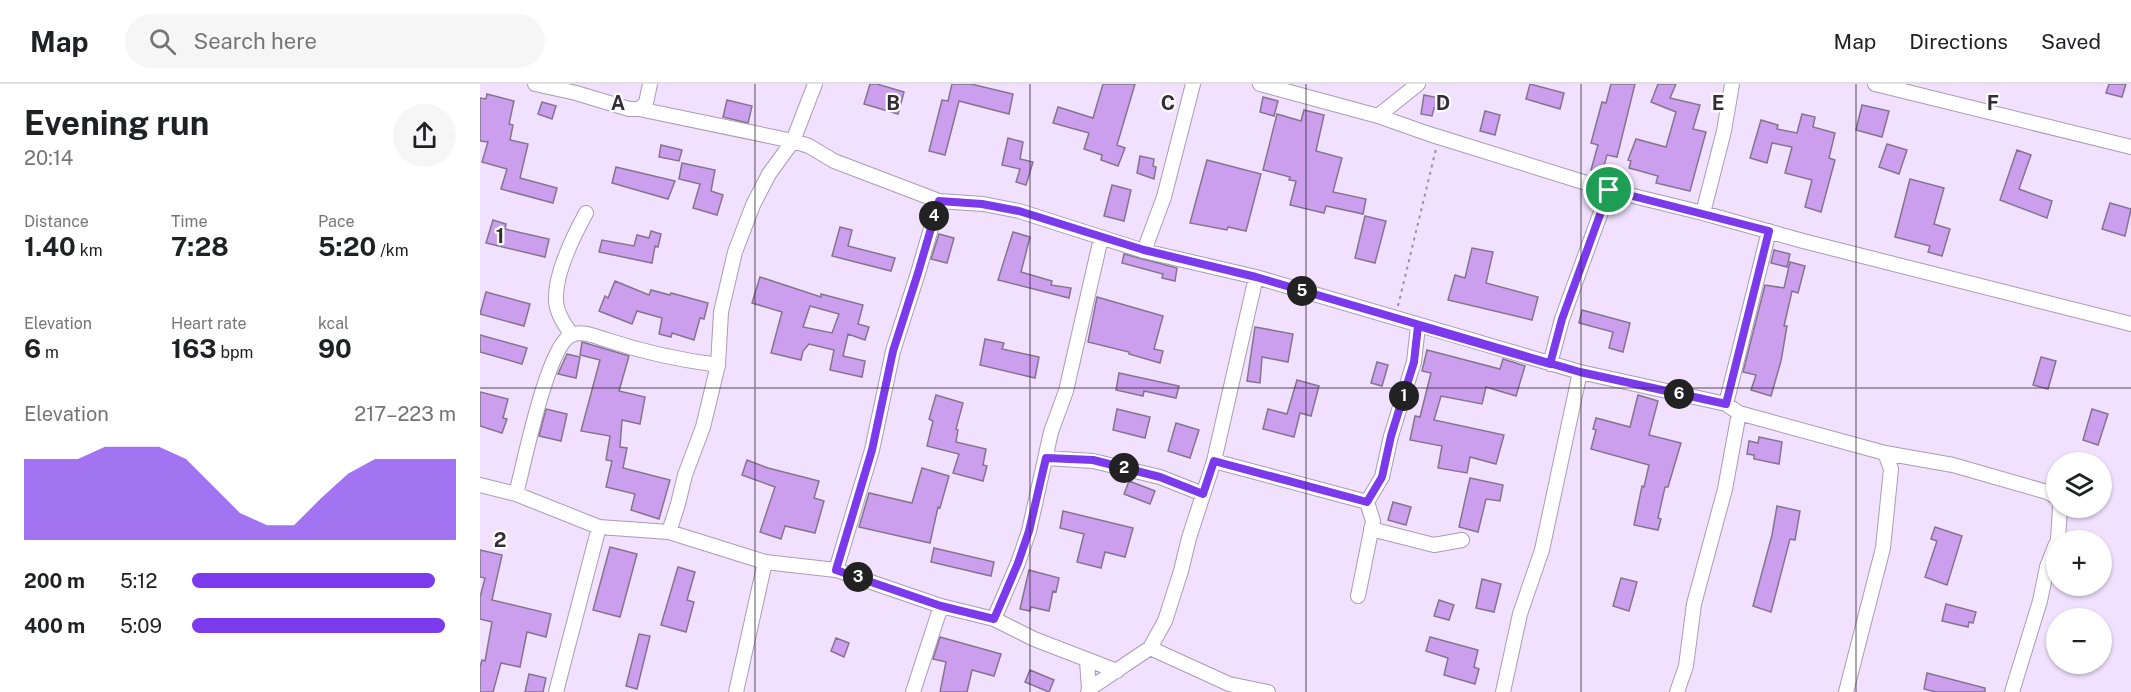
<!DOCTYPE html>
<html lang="en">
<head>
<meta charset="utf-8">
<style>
	:root { --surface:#fff; --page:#f6f6f6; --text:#202124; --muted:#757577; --line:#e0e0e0; --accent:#7c3aed }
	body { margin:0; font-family:"Public Sans",sans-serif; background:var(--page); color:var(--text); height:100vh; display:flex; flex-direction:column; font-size:22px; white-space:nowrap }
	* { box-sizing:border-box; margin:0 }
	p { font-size:20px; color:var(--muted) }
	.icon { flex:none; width:33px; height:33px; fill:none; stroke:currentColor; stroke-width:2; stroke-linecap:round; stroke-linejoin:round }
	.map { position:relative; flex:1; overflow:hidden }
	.side { display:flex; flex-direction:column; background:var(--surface); width:480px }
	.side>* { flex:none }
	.controls { position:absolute; left:1566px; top:368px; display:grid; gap:12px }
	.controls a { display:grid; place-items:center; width:66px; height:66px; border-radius:50%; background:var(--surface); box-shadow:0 2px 4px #0004; font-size:30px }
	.pin { position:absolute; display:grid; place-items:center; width:51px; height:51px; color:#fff; margin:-26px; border:3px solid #fff; border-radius:50%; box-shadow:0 2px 6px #0007 }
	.km { position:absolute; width:30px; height:30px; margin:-15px; border-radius:50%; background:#222; color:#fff; font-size:16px; line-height:30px; text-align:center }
	.round { display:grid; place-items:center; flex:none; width:63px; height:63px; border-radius:32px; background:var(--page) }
	.overview { display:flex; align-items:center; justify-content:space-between; height:102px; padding:0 24px }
	h1 { font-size:33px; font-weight:700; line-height:45px }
	.figures { display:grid; grid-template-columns:repeat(3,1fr); gap:9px; height:102px; padding:6px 24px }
	.figures div { display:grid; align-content:center }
	.figures b { font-size:26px; font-weight:700 }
	.figures small { font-size:16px; font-weight:400 }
	.figures p { font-size:16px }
	.chart { height:168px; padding:12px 24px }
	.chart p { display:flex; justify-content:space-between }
	.chart svg { width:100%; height:108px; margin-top:6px; fill:var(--accent); opacity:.7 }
	ul { padding:0 24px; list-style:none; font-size:20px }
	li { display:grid; grid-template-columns:96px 72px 1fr; align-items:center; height:45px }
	li i { height:15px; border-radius:8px; background:var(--accent) }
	header { display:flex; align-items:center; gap:36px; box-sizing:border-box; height:84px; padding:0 30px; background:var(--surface); border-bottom:2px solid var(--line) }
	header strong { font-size:28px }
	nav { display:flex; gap:33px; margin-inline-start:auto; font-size:21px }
	.search { width:420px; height:54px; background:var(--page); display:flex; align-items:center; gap:15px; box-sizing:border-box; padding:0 21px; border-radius:33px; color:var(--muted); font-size:22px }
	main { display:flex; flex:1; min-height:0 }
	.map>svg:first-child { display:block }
</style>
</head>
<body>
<header>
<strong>Map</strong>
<div class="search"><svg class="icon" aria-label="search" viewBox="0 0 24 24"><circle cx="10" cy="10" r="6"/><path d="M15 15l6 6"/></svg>Search here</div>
<nav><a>Map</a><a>Directions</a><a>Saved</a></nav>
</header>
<main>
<section class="side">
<div class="overview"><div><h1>Evening run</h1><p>20:14</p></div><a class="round"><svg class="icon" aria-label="share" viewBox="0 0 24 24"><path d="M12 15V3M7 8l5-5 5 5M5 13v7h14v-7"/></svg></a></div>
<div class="figures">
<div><p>Distance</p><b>1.40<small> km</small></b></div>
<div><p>Time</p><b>7:28</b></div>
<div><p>Pace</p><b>5:20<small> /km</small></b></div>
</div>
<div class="figures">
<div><p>Elevation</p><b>6<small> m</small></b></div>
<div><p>Heart rate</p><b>163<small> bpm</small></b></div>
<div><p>kcal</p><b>90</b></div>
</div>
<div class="chart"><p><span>Elevation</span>217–223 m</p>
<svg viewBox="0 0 160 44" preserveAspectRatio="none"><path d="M0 44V11L10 11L20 11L30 6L40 6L50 6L60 11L70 22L80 33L90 38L100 38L110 27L120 17L130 11L140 11L150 11L160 11V44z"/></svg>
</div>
<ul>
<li><b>200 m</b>5:12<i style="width:92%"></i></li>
<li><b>400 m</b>5:09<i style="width:96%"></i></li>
</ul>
</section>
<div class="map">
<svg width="1651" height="608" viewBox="0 0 1651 608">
	<rect width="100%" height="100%" fill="#f1e1fe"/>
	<path fill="#cc9eee" stroke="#84758f" stroke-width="1.5" fill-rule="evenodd" d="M390,0H397L424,8L418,30L384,20Z
		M472,0H491L533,10L529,30L479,17L465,71L449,67L462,16L468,17Z
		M623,0H655L637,61L645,64L638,82L621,76L622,71L604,65L609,49L573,39L578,23L613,34Z
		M1050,0L1084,9L1080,25L1046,15Z
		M1131,0H1155L1137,73L1127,71L1122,89L1111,86L1118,61L1111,59L1122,18L1126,19Z
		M1178,0H1196L1190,14L1220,21L1213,45L1226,48L1210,107L1176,99L1178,92L1149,84L1151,77L1148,76L1156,55L1186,63L1196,28L1171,18Z
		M1629,0H1646L1642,13L1626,9Z
		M7,10L34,17L29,40L33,41L30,56L48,60L40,94L77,104L73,119L21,105L27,85L2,78L8,58L0,57V14L6,15Z
		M944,11L964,15L962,26L954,24L952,32L941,30Z
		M783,13L798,17L794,32L780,28Z
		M247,16L272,22L268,39L243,33Z
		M62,18L76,22L72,35L58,30Z
		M1382,21L1409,27L1402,53L1376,46Z
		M824,26L844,31L836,67L862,74L853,108L886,115L883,130L846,122L844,129L810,121L816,97L809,96L810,93L783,86L797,30L821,37Z
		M1005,27L1020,31L1015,51L1000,47Z
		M1322,30L1335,33L1333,43L1355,49L1349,74L1355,76L1341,128L1325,123L1332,96L1305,89L1312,63L1292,59L1287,79L1270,74L1281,36L1298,41L1297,45L1317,49Z
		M528,54L543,58L540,75L553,78L546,101L536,98L540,85L522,81Z
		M1407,60L1427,66L1419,90L1399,83Z
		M181,61L202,66L199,77L179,73Z
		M1537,66L1551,71L1539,105L1572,117L1567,134L1520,116Z
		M660,72L674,75L673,82L676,83L674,95L657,89Z
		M727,76L781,90L766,147L748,143L747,146L710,139Z
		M202,79L235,86L231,107L243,111L237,131L213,124L220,100L199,95Z
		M136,83L195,97L188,115L132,99Z
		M1430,95L1464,104L1454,140L1470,145L1462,172L1448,168L1450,162L1415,153Z
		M632,101L651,106L644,137L624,132Z
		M1630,119L1651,125L1645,152L1622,145Z
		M885,132L906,137L895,179L875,174Z
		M13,136L26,140L25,145L69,155L65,173L6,159Z
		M360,143L372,146L368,162L415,174L411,187L352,172Z
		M171,147L181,150L178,163L175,162L172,179L119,168L122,156L154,162L157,151L169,154Z
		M533,148L550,153L541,188L572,197L571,201L591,204L589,214L518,196Z
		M459,150L474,154L467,179L451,175Z
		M992,164L1013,168L1006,199L1058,213L1052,236L968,216L975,191L985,194Z
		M1294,166L1310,170L1307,183L1291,179Z
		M644,170L697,184L695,197L682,194L683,190L642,179Z
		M1310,178L1325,182L1318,209L1312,207L1304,242H1307L1301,277L1291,312L1271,306L1276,291L1263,288L1285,201L1304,204Z
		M280,193L341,213V210L383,221L378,240L389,243L385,256L368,250L363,272L385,277L382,293L350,286L354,266L329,260L323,267L321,276L291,269L302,228L272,219ZM330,222L359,230L352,249L323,243Z
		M135,197L169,211L171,206L190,211L191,209L228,219L224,235L220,234L214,256L192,249L191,253L179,250L182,234L157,227L152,240L119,227L125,212L128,214Z
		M6,208L50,220L44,242L0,230Z
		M617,213L683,232L674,265L683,267L680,279L649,270V268L608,258Z
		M1102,226L1150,239L1143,268L1129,264L1133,248L1099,239Z
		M775,243L813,250L808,278L782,273L780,299L767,297Z
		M0,251L47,264L42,280L0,268Z
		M505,255L524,259L522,265L559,273L555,294L500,281Z
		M102,258L149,272L139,307L165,313L160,340L142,336L140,363L147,364L143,384L190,396L179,435L151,426L155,410L126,403L132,377L126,376L130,352L101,347L120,276L100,271Z
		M947,266L1020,285L1023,275L1045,282L1036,312L1006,303L1002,320L961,312L954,336L1024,351L1016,380L990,373L987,389L958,384L962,362L930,356L935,332L940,333L951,289L942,287Z
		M87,270L100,273L96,294L78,290Z
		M1561,273L1576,277L1568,305L1553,301Z
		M897,278L908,281L902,302L891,299Z
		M639,289L699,302L696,314L664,307L663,312L636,306Z
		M817,296L839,302L831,332L820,329L814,353L783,345L788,325L807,330Z
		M0,308L28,315L23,334L27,335L22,349L0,342Z
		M456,311L483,319L476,345L478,346L476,358L506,365L503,381L507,382L503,397L473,389L479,370L447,362L453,337L449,335Z
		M1158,311L1178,317L1169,351L1201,359L1188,403H1185L1178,434L1181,435L1178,446L1154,441L1162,402L1164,403L1169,381L1111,365L1116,346L1113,345L1116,334L1150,343Z
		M66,325L87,330L81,357L59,352Z
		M637,325L670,333L665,354L633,346Z
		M1612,325L1628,330L1618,361L1603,356Z
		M696,339L719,346L710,374L688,367Z
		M1279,353L1302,358L1299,380L1274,375V371L1267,370L1269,357L1278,359Z
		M267,376L288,384L339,397L334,414L344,417L335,449L305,442L301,455L280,448L295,403L262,391Z
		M442,384L469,392L460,424L458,423L450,459L379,443L389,409L432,419Z
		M990,394L1023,401L1020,417L1006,415L998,448L979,443Z
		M649,397L675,407L670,420L644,410Z
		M913,418L931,423L926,441L908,436Z
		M1297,422L1320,427L1315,456L1310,455L1291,528L1273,522L1292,451Z
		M583,427L653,444L645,473L625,468L621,484L597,478L604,450L580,444Z
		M1455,443L1482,452L1467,501L1445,493L1457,457L1451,455Z
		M130,463L157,470L140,533L113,526Z
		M454,464L514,478L511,492L451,478Z
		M0,466L22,471L12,516L71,530L66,553L47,548L40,583L21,579L13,608H0V583L2,576L5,577L12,538L0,535V513L5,494L0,493Z
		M198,483L215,488L207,516L214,518L206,548L181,541Z
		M549,486L579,494L576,508L573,507L569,527L551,523L550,527L540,525Z
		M1141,494L1157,498L1149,527L1133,522Z
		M1002,495L1021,500L1014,528L996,524Z
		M959,516L974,521L969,536L954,532Z
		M1466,520L1496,528L1493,539L1489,538L1488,543L1462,537Z
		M159,550L170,552L157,605L146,602Z
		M460,553L521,570L514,592L492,586L487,608H460L466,578L453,575Z
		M950,553L998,566L994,583L999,585L995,600L964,591L968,574L946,567Z
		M356,554L369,559L364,573L351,567Z
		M550,586L574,596L569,608L545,598Z
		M1447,589L1505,604V608H1456L1444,605Z
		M49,590L66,594L63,608H45Z"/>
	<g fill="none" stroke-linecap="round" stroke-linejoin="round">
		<defs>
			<path id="minor" d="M55,0L96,9L149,25H159L166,19L170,0
				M780,0L898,32L949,50L1129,106L1223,129L1323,157L1651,240
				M1395,0L1651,63
				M159,25L313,57L329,62L354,77L459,117L503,120L539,127L664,167L776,193L1100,288L1246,320L1259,329
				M898,32L938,0
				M1223,129L1244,47L1252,0
				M664,167L684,113L713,0
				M92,251C84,240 75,227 76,213C76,188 94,151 106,129
				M1070,280L1082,235L1129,106
				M238,281L241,228L255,168L273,121L289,90L313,57L335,0
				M1246,320L1289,147
				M1405,369L1473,381L1567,408L1576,413
				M566,374L613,377L680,393L723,410
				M734,377L887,418L902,393L911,352L934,278L938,242
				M0,401L36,410L119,443L189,448L285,478L356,486L461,522L514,535L554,555L637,587
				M36,410C44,380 67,263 91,251C102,246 116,253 127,256C163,268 200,276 238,281L223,343L205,391L198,420L189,448
				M891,445L954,461L982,456
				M1578,456L1580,423
				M356,486L392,366L413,267L438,189L459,117
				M878,512L893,437L887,418
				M514,535L538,479L549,447L571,348L586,307L621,154
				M670,564L749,600L788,608
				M607,577L609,605
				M76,608L119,443
				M256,608L285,478
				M433,608L461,522
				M608,608L609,605L670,564L685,537L701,487L709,454L734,377L776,193
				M1023,608L1040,530L1062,466L1100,288
				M1197,608L1206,582L1214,520L1245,405L1259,329L1405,369L1411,385L1403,464L1366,608
				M1532,608L1560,517L1567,483L1576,460"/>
		</defs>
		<use href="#minor" stroke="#aa9bb6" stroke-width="16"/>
		<path stroke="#9c90a4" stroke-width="2" stroke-dasharray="3 4.5" stroke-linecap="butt" d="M918,222L956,65"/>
		<use href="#minor" stroke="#fff" stroke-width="14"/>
	</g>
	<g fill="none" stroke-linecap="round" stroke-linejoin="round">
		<defs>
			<path id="route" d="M1129,106L1082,235L1070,280L938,242L934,278L911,352L902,393L887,418L734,377L723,410L680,393L613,376L566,374L549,447L538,479L514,535L461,522L356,486L392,366L413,267L438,189L459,117L502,120L539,127L664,166L776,193L1100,288L1246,320L1289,147L1129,106"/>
		</defs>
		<use href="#route" stroke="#fff" stroke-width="12"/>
		<use href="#route" stroke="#7c3aed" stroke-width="8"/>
	</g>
	<path fill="none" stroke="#332d37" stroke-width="1.5" stroke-opacity="0.55" d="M275,0V608M550,0V608M826,0V608M1101,0V608M1376,0V608M0,304H1651"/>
	<g font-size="20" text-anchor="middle" font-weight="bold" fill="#332d37" stroke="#fff" stroke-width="4.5" stroke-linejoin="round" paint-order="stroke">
		<text x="138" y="26">A</text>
		<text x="413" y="26">B</text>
		<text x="688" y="26">C</text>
		<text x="963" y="26">D</text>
		<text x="1238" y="26">E</text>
		<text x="1513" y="26">F</text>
		<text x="20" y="159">1</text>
		<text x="20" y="463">2</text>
	</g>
</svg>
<div class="controls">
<a><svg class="icon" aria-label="layers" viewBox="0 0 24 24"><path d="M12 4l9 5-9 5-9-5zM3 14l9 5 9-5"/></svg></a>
<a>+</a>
<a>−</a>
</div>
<div class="pin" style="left:1129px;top:106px;background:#1e9e55"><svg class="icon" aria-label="arrive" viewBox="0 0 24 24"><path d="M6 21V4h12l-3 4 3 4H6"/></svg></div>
<b class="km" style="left:924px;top:312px">1</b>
<b class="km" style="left:644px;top:384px">2</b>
<b class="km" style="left:378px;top:493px">3</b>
<b class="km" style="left:454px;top:132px">4</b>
<b class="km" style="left:822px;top:207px">5</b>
<b class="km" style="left:1199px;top:310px">6</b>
</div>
</main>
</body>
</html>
